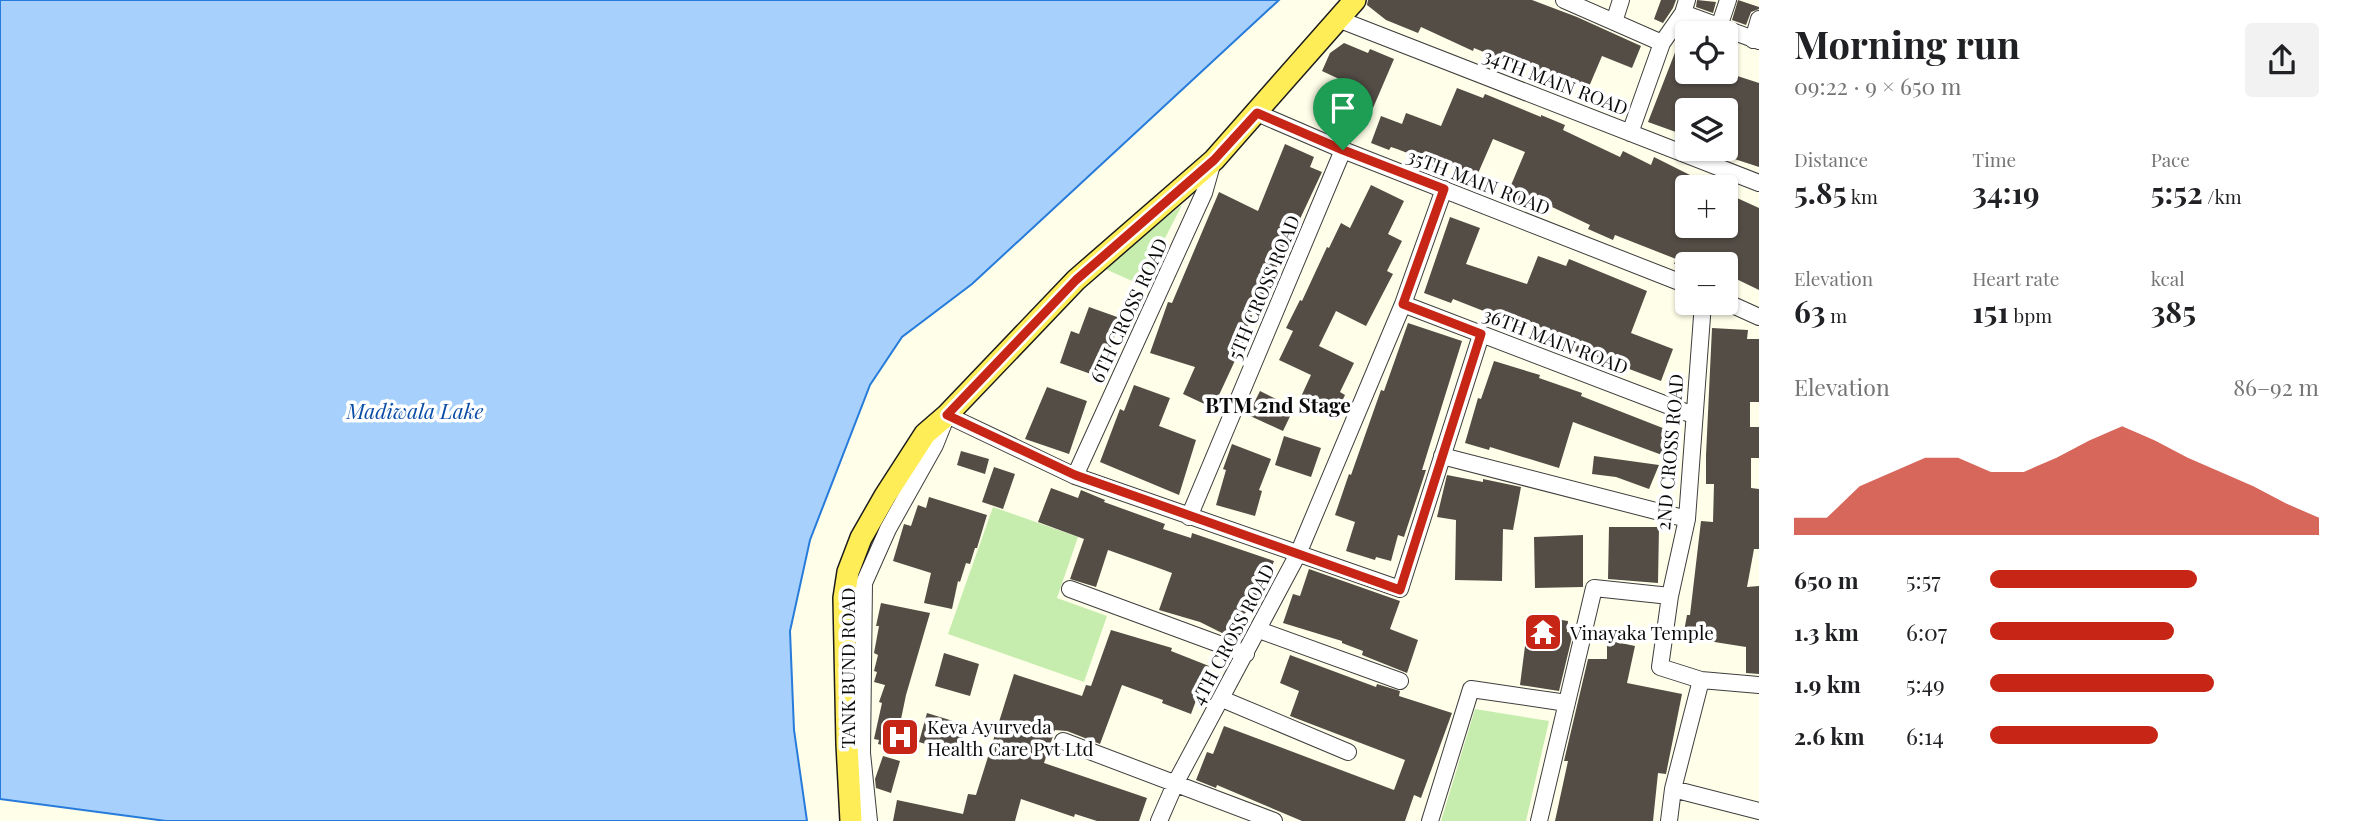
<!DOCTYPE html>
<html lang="en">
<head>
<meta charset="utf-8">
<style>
	:root { --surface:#fff; --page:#f2f2f2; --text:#202124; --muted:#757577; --accent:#c72616 }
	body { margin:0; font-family:"Playfair Display",serif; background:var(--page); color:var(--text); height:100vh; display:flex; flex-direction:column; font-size:26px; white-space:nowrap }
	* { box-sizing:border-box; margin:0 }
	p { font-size:23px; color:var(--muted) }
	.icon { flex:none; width:38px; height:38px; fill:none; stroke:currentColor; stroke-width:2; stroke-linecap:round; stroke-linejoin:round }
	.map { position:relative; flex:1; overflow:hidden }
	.sheet { display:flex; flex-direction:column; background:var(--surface); width:595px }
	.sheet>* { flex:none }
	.tools { position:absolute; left:1675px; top:21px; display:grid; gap:14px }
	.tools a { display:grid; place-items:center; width:63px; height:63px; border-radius:7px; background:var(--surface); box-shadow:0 2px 5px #0004; font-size:35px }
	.pin { position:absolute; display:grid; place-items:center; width:60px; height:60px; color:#fff; margin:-72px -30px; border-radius:50% 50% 50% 0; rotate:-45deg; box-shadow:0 0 7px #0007 }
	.pin .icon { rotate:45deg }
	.round { display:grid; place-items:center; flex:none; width:74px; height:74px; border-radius:7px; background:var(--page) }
	.overview { display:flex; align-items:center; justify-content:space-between; height:119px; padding:0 35px }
	h1 { font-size:38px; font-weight:700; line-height:52px }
	.stats { display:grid; grid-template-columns:repeat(3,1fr); gap:10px; height:119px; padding:7px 35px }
	.stats div { display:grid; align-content:center }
	.stats b { font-size:30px; font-weight:700 }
	.stats small { font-size:19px; font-weight:400 }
	.stats p { font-size:19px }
	.chart { height:196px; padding:14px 35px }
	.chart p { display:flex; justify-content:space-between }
	.chart svg { width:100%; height:126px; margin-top:7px; fill:var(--accent); opacity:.7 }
	ul { padding:0 35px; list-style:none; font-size:23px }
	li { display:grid; grid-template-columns:112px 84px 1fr; align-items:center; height:52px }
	li i { height:18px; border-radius:9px; background:var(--accent) }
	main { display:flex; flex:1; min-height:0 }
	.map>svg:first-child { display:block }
</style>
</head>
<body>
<main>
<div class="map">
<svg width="1759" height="821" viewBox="0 0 1759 821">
	<rect width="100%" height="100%" fill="#fffee8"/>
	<path fill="#c6edae" d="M1182,205L1141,285L1103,268Z
		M993,507L1078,537L1057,598L1107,616L1084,682L948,634Z
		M1475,709L1549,721L1526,821H1441Z"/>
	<path fill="#a7d1fc" stroke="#277bda" stroke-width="2" d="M0,0H1279L972,284L902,337L870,385L810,540L790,631L794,730L807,821H166L0,799Z"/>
	<path fill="#544d46" d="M1368,0H1532L1577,17L1641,46L1632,68L1602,56L1588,89L1561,78L1559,83L1535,73L1536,69L1504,56L1503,60L1474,48L1473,51L1421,27L1418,33L1386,20L1367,5Z
		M1661,0H1676L1673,8L1663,23L1654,19Z
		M1697,0L1716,2L1713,13L1696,7Z
		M1738,0L1759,7V9L1751,12L1746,25L1732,20Z
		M1687,26V72H1725L1759,83V167L1710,151V149H1726V110H1687V136L1648,122L1683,32Z
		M1344,43L1368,53L1370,49L1394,59L1373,108L1349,98L1354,86L1322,71L1330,53Z
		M1457,88L1483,98L1485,94L1541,117V115L1565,125L1563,130L1620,157L1623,151L1651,165L1654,157L1714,187H1687V226H1726V193L1759,208V290L1726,274V264H1674L1676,259L1615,235L1613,240L1588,229L1590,225L1533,198L1530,207L1506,197L1525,152L1493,139L1476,178L1447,165L1444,173L1424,165L1426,160L1397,149L1391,147L1389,150L1371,143L1381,116L1402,124L1406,113L1441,126Z
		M1285,144L1314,157L1310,167L1322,172L1261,302L1258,301L1243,338L1245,339L1213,408L1183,394L1195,367L1150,353L1168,302L1172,303L1219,192L1258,211Z
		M1371,185L1404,201L1388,234L1402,241L1387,271L1393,274L1366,326L1336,311L1319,346L1354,363L1340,392L1345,395L1334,418L1299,401L1311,375L1279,360L1293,331L1286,328L1300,300L1302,301L1327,247L1329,248L1341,223L1350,228Z
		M1450,217L1480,228L1466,264L1527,284L1538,256L1566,266L1569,259L1647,291L1631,333L1673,349L1661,381L1592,355L1591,357L1567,348L1570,338L1537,326L1536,329L1504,317V319L1453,299L1451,303L1424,293Z
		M1089,307L1120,318L1102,378L1060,363L1071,331L1079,334Z
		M1408,323L1462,341L1422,470H1426L1404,537L1398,535L1391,561L1376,557L1375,560L1346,551L1355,522L1335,515L1349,474L1351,475L1381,390L1384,391Z
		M1712,328L1748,330L1747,339H1759V402H1750V427H1759V458H1751V488L1759,489V549H1754L1747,587L1759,586V674L1746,673V647L1683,637L1687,615H1690L1701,521L1713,522L1714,484H1706V455Z
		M1494,361L1540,375L1539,378L1582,393L1581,396L1673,432L1666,452L1664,451L1662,455L1573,422L1559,468L1490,447L1489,450L1465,443L1478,398L1481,399Z
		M1134,385L1170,398L1159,426L1196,440L1179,495L1100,462L1120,409L1124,411Z
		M1047,387L1087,401L1069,454L1025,439Z
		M1260,391L1294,408L1283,431L1248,415Z
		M1284,436L1321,448L1311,477L1275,465Z
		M1232,444L1271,459L1259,490L1262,491L1255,516L1216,505L1226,470L1223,469Z
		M961,451L989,459L985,474L957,465Z
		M1594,456L1659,465L1649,489L1616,477L1592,474Z
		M994,467L1015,474L1003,509L982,502Z
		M1447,475L1483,482V479L1521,487L1513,530L1503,529L1502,581L1455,580L1456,520L1437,517Z
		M1051,488L1078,498L1081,490L1105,500L1104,502L1165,524L1163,529L1191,538L1192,533L1274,561L1260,599L1254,597L1232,638L1200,622L1159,610L1172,573L1153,566L1108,550L1096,587L1070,579L1084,539L1038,522Z
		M929,497L987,515L977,548H975L970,564L966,563L960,582L958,581L952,609L924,603L931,573L893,561L904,524L911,526L918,505L926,508Z
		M1609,527H1659L1658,583L1608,579Z
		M1583,535V587L1535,588L1534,537Z
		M1309,569L1400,601L1390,629L1418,640L1407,673L1362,655L1363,651L1342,643V641L1283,623L1293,594L1300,596Z
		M881,603L930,613L906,695L895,748L878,744L879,740L874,739L882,703L879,702L885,685L874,682L877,672L874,671L878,655L874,653L879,626H876Z
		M1529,615L1568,621L1567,632L1573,633L1559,691L1520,685Z
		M1111,630L1172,648L1171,651L1209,666L1191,714L1162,703L1163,700L1122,685L1100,744L1067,731L1055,730L1044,763L1147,798L1139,821H1097L1075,814L1074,817L1021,799L1015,821H893L897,800L963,814L968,794L976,795L1014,674L1082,696L1086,685L1091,686Z
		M1607,640L1635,646L1627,683L1682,694L1666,774L1658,773L1653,821H1555L1568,761H1564L1588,659H1607Z
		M944,653L979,664L970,696L935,686Z
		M1290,655L1376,687L1377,684L1400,691L1399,696L1452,713L1421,798L1414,795L1405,821H1302L1217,785L1216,788L1196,780L1207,752L1213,754L1224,726L1394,790L1405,760L1290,716L1299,691L1280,683Z
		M927,713L966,725L958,754L919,742Z
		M883,756L900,761L891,793L876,788L875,779Z"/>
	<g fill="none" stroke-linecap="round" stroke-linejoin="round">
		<defs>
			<path id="minor" d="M1564,0L1662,43L1630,133
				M1683,13L1759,41
				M1338,19L1759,183
				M1614,22L1621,0
				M1719,27L1728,0
				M1753,40L1759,19
				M1662,43L1683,13L1687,0
				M1257,113L1343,150L1687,285
				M1726,302L1759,317
				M1403,304L1693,415
				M1442,456L1687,519
				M1075,476L1204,193L1213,161
				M1189,517L1343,150
				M1070,589L1246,654
				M1259,630L1400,681
				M1701,680L1759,685
				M1222,699L1348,752
				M1063,741L1274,821
				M1673,789L1759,811
				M869,821L862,753L864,583L888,529L935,445L947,415L1075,476L1400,589L1481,335
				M1159,821L1176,782L1298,554L1403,304L1444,189
				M1430,821L1471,689L1567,703
				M1539,821L1594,588L1670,596
				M1669,821L1673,789L1701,680L1660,667L1670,596L1687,519L1703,303"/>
			<path id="major" d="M851,821L847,744L844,598L848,572L861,538L885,496L925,434L947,415L1076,280L1214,160L1355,0"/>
		</defs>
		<use href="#minor" stroke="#3e3e3e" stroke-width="18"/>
		<use href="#major" stroke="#1c1c1c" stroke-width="24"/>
		<use href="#minor" stroke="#fff" stroke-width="16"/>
		<use href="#major" stroke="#ffed58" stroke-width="21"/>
	</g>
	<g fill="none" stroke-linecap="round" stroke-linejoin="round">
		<defs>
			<path id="route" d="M1257,113L1343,150L1444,189L1403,304L1481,334L1400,590L1075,475L947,415L1076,280L1214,160Z"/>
		</defs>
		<use href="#route" stroke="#fff" stroke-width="14"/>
		<use href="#route" stroke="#c72616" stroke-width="9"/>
	</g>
	<defs>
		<symbol id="temple-square" viewBox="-11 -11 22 22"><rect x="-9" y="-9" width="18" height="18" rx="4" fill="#c72616" stroke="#fff"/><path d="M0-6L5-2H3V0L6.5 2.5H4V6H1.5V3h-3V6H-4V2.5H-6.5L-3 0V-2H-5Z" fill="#fff"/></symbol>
		<symbol id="hospital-square" viewBox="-11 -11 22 22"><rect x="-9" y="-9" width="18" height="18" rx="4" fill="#c72616" stroke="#fff"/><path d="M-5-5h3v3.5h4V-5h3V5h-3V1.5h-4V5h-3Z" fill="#fff"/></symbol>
	</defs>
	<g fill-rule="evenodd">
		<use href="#temple-square" x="1521" y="610" width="44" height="44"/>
		<use href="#hospital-square" x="878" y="715" width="44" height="44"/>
	</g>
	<g text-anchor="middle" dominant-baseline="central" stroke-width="7" stroke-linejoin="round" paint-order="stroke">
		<g font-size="19" fill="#0b0b0b" stroke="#fff">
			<text transform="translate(1556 81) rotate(21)">34TH MAIN ROAD</text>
			<text transform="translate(1479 181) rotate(21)">35TH MAIN ROAD</text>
			<text transform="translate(1263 287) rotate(-67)">5TH CROSS ROAD</text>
			<text transform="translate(1128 310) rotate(-65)">6TH CROSS ROAD</text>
			<text transform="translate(1556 340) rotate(21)">36TH MAIN ROAD</text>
			<text transform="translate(1669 452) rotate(-85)">2ND CROSS ROAD</text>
			<text transform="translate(1232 634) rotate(-62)">4TH CROSS ROAD</text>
			<text transform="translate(847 668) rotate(-90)">TANK BUND ROAD</text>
		</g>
		<g font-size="19" fill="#0b0b0b" stroke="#fff" text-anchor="start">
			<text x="1570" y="632">Vinayaka Temple</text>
			<text x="927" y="726">Keva Ayurveda<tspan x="927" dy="22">Health Care Pvt Ltd</tspan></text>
		</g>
		<g font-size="21" font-weight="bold" fill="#0b0b0b" stroke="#fff">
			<text x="1278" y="404">BTM 2nd Stage</text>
		</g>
		<g font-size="21" font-style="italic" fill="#094da7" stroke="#fff">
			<text x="415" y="410">Madiwala Lake</text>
		</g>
	</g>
</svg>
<div class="tools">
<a><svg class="icon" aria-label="locate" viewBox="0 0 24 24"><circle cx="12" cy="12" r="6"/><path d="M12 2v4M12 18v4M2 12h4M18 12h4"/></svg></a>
<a><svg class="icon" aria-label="layers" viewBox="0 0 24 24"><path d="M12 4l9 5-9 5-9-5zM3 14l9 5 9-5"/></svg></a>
<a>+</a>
<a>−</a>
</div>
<div class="pin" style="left:1343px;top:150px;background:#1e9e55"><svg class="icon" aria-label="arrive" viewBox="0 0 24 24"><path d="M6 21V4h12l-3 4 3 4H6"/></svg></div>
</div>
<section class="sheet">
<div class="overview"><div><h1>Morning run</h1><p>09:22 · 9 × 650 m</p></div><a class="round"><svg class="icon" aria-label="share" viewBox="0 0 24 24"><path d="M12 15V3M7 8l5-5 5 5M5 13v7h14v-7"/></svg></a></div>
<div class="stats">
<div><p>Distance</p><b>5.85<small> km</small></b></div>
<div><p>Time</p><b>34:19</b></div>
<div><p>Pace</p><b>5:52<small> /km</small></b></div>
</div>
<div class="stats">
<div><p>Elevation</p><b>63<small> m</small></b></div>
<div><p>Heart rate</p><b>151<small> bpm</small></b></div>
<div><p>kcal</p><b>385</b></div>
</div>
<div class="chart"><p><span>Elevation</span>86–92 m</p>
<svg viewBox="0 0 160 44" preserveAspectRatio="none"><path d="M0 44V38L10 38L20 27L30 22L40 17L50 17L60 22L70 22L80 17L90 11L100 6L110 11L120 17L130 22L140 27L150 33L160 38V44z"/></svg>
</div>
<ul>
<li><b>650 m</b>5:57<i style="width:63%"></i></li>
<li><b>1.3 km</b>6:07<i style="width:56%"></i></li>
<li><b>1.9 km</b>5:49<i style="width:68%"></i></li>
<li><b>2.6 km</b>6:14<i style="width:51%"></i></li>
</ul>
</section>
</main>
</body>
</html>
